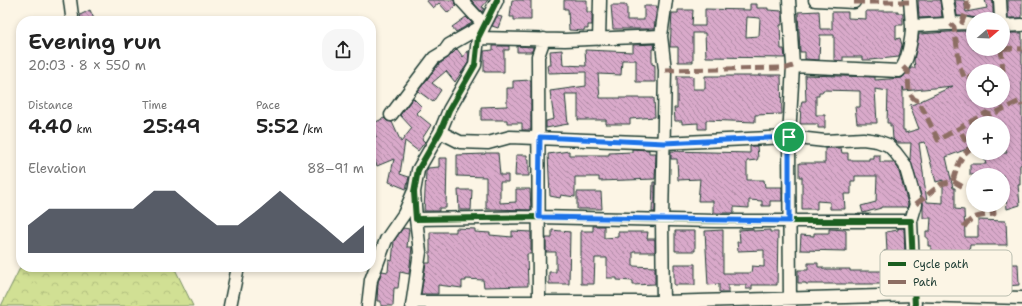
<!DOCTYPE html>
<html lang="en">
<head>
<meta charset="utf-8">
<style>
	:root { --surface:#fff; --page:#f6f6f6; --text:#222; --muted:#767676; --accent:#111827 }
	body { margin:0; font-family:"Shantell Sans",sans-serif; background:var(--page); color:var(--text); height:100vh; display:flex; flex-direction:column; font-size:15px; white-space:nowrap }
	* { box-sizing:border-box; margin:0 }
	p { font-size:13px; color:var(--muted) }
	.icon { flex:none; width:22px; height:22px; fill:none; stroke:currentColor; stroke-width:2; stroke-linecap:round; stroke-linejoin:round }
	.map { position:relative; flex:1; overflow:hidden }
	.side { position:absolute; left:16px; top:16px; width:360px; height:256px; display:flex; flex-direction:column; background:var(--surface); border-radius:16px; box-shadow:0 2px 6px #0003 }
	.side>* { flex:none }
	.needle { width:26px; rotate:71deg }
	.fabs { position:absolute; left:966px; top:12px; display:grid; gap:8px }
	.fabs a { display:grid; place-items:center; width:44px; height:44px; border-radius:50%; background:var(--surface); box-shadow:0 2px 6px #0003; font-size:20px }
	.pin { position:absolute; display:grid; place-items:center; width:34px; height:34px; color:#fff; margin:-17px; border:2px solid #fff; border-radius:50%; box-shadow:0 1px 4px #0007 }
	.round { display:grid; place-items:center; flex:none; width:42px; height:42px; border-radius:16px; background:var(--page) }
	.headline { display:flex; align-items:center; justify-content:space-between; height:68px; padding:0 12px }
	h1 { font-size:22px; font-weight:600; line-height:30px }
	.figures { display:grid; grid-template-columns:repeat(3,1fr); gap:6px; height:68px; padding:4px 12px }
	.figures div { display:grid; align-content:center }
	.figures b { font-size:20px; font-weight:600 }
	.figures small { font-size:11px; font-weight:400 }
	.figures p { font-size:11px }
	.chart { height:112px; padding:8px 12px }
	.chart p { display:flex; justify-content:space-between }
	.chart svg { width:100%; height:72px; margin-top:4px; fill:var(--accent); opacity:.7 }
	.map>svg:first-child { display:block }
</style>
</head>
<body>
<div class="map">
<svg width="1022" height="306" viewBox="0 0 1022 306">
	<defs>
		<pattern id="forest-crowns" width="20" height="18" patternUnits="userSpaceOnUse"><rect width="20" height="18" fill="#d1e094"/><path d="M2 6a3 3 0 1 1 6 0M12 15a3 3 0 1 1 6 0" fill="none" stroke="#b3c180"/></pattern>
		<pattern id="building-back-hatch" width="6" height="6" patternUnits="userSpaceOnUse"><rect width="6" height="6" fill="#d9a9ca"/><path d="M-1 5l2 2M0 0l6 6M5-1l2 2" fill="none" stroke="#af8ba5"/></pattern>
	</defs>
	<rect width="100%" height="100%" fill="#fcf5e5"/>
	<filter id="ink" filterUnits="userSpaceOnUse"><feTurbulence type="fractalNoise" baseFrequency=".025" numOctaves="2"/><feDisplacementMap in="SourceGraphic" scale="8" xChannelSelector="R" yChannelSelector="G"/><feConvolveMatrix kernelMatrix="1 2 1 2 8 2 1 2 1" color-interpolation-filters="sRGB"/></filter>
	<g filter="url(#ink)">
		<path fill="url(#forest-crowns)" stroke="#788e64" d="M21,266L174,267L193,306H1Z"/>
		<path fill="url(#building-back-hatch)" stroke="#1f3d34" fill-rule="evenodd" d="M426,0H454L456,6L448,13L439,3L433,8Z
			M471,0H488L482,7L484,8L482,12Z
			M512,0H531V20H514V17H510Z
			M564,0H587V12H592V25H588V29H584V31L569,30L568,9H564Z
			M918,0H940L942,17L919,18Z
			M955,0H964L966,12L987,8L985,0H993V19L957,16Z
			M1008,0H1022V18H1008Z
			M750,4H757V8H768V10L782,11V25H780L781,49H784L785,58L706,57L705,33H693V62H678V47H670L672,13H678V10H693L692,26H705V9L750,10ZM747,17L760,18L759,36L746,37Z
			M611,5H627V20H644V6H657L654,29H613Z
			M90,10L95,21H82L80,15Z
			M819,11L820,29H832V12H848V18L866,19V11H898V13H903V25H896V39L900,38L902,45L899,57L870,60H862V57H843V61L834,60V35H820L819,60L805,59V52H800L798,12Z
			M497,16L502,17L498,28L492,26Z
			M466,17L472,23L456,32L452,27Z
			M963,31L973,32V49H1003L1004,33H1022V164L1020,165V185H1018L1020,205L1007,209L1005,187L1003,188V175H970V164H986L982,153H1007L1003,145V123H973V144L966,148L967,149L946,157L953,188H955V209L964,210L965,237H978V220L1006,221L1007,245H970L969,254H966V273L953,272L954,288H937V280L934,281L933,268H930L931,246H928V238H926V231H930L931,218H923V202L910,159L911,143H897L893,139L892,126H890V123H887L888,91L875,89L877,123H857L855,107H860V91L823,90V92H819V96H816V115H825V128H818V124H800L801,106L802,101H806L805,75L875,77V80L902,78L907,73H910V68H915L914,60L919,34ZM1003,69V101H973V71ZM953,86L914,104L910,105L919,129L905,133V130H903V87L904,91ZM925,142L936,182L943,180V203L927,202L919,143Z
			M654,44L655,49H652V64L655,65V82H636V60H622L621,75L598,74L600,98H654L655,117L630,119V124H606V120H578V94H565L568,124L546,128V121L554,119L550,91L586,86V72L548,73L547,65H551L550,51L562,50L563,65L586,66L585,50L633,52V45Z
			M493,46H509V50H504V72H484V51L493,50Z
			M517,46L533,47V49L531,52H517Z
			M457,49L463,57L467,51L469,52L468,63L455,82L446,71L432,83L441,90L433,102L418,91L439,64L448,58Z
			M759,75H781L782,114L755,115V122L706,120V129H698V123L682,124V121H675L674,108H677V76H693V89H705V76H759Z
			M531,80V130H522V123H507V120H481V107L507,106V88H513V81Z
			M413,98L422,107L416,113L431,125L422,139L425,142L418,151L405,141L400,174L409,177L406,189L389,182L394,159L377,166L371,151V139L376,137L372,124L384,118L387,121L392,122L401,142L412,128L400,115Z
			M750,146H757L758,158L757,160L747,161V180H764L765,187H782V201H770V206H762V201L749,200V208L734,207V213H713V201H698L700,179L678,180L677,159H671V151L750,153Z
			M825,148H841L842,153H848V160H869V158H873V155H880V162H893L898,168L908,204L907,209L906,207H881V208L863,213L861,206L876,202L877,176H855V181H851V194H844L845,209H830V202L817,201V209H802V177H799V163H825Z
			M632,149L649,150V153H656L655,179L599,181V177H575V197L561,195L560,198L550,196L548,154L569,151V155H609V153L632,152Z
			M485,153H498L500,175H508V182H500V203L516,202V189H530L531,210L486,209V177L457,176V155L485,154Z
			M516,155H527V159H529V176H515Z
			M439,158H447L446,208H439V211H424L426,172L428,168L439,167Z
			M653,182H655V212H652Z
			M458,190H472L471,210H459Z
			M577,192H601L602,209H577Z
			M593,226H604V238L618,237V232H648L647,239H655V252H633V266L655,267V284L633,285V281L617,280V278H607V258H595L594,284H581V231H593Z
			M403,228L409,229L407,247H412L409,274L400,272L398,288H394L393,306H381V301H377L378,282L382,271L388,272L389,260L392,261L394,241Z
			M456,228L475,229V232L490,233V235L512,237V231L531,232V254H527L528,286L484,287L483,280L466,279V281H462V288L438,285V294H421L426,263H430V232H456Z
			M898,228H904L905,255L897,256V284H806V283H798V270H808V263H818V267H823V269H850V271H884V251H887L886,232L898,230Z
			M753,229V231L770,230V232H778L777,285H752V289H746V285H728V292H719V284L708,285L705,231L723,230V273H751L752,266L764,267V250L738,251L737,242H740L739,230Z
			M829,229L846,230V251L800,250L801,235L814,236V233H829Z
			M552,230L570,232L569,284H549V272H556V252H546V238H552Z
			M675,231H695V251H675Z
			M674,264H695V285H674Z
			M1005,264H1018L1019,285L1006,286V279H991V285H978V287L971,288L970,267L990,266V271H1005Z"/>
		<g fill="none" stroke-linecap="round" stroke-linejoin="round">
			<defs>
				<path id="minor" d="M70,0L72,16
					M461,0L484,25
					M497,0L478,38L475,65L449,110L440,132L418,170L414,192L416,219L539,217L714,221H911L915,306
					M789,0L793,66L789,137L790,306
					M815,0L854,2
					M910,0L912,26
					M947,0L951,24
					M1000,0L1001,19
					M1003,26L1022,25
					M478,38L565,40L661,36
					M599,39L600,0
					M793,66L899,71C908,64 912,37 912,26L964,23L973,25
					M391,115L434,58L444,52L449,45L484,25
					M440,132L460,142L488,143L510,137L663,143L789,137L825,141L863,139L877,141L888,145L895,152L905,165L916,204L911,221
					M413,302H663L915,295L1022,298
					M230,306L238,267
					M368,306L371,280L386,240L404,214L413,193
					M412,306L420,252L416,219
					M539,306L538,56L544,39
					M663,306L662,220L665,70L661,36L666,0"/>
			</defs>
			<use href="#minor" stroke="#1f3d34" stroke-width="15"/>
			<use href="#minor" stroke="#fcf5e5" stroke-width="12"/>
			<path stroke="#8d6e63" stroke-width="5" stroke-dasharray="10 5" stroke-linecap="butt" d="M854,2H910
				M964,23L962,22L968,7L966,0
				M951,24L954,27L960,67L965,79L973,76
				M1003,48L1022,49
				M903,67L908,72C909,83 906,98 919,101L938,140L986,113L991,115L1020,101L1022,106
				M665,70L787,68L793,66
				M986,71L1003,70L1001,49
				M953,181C956,171 960,155 970,149L959,128
				M916,204L941,184L953,181L965,188H973
				M964,227C972,215 981,216 994,214L993,205"/>
			<defs>
				<path id="cycleway" d="M497,0L478,38L475,65L449,110L440,132L418,170L414,192L416,219L539,217L714,221H911L915,306"/>
			</defs>
			<use href="#cycleway" stroke="#fcf5e5" stroke-width="8"/>
			<use href="#cycleway" stroke="#1b5e20" stroke-width="6"/>
		</g>
	</g>
	<g fill="none" stroke-linecap="round" stroke-linejoin="round" filter="url(#ink)">
		<defs>
			<path id="route" d="M540,137L664,143L789,137V221L539,217Z"/>
		</defs>
		<use href="#route" stroke="#fff" stroke-width="8"/>
		<use href="#route" stroke="#1a73e8" stroke-width="5"/>
	</g>
	<rect x="880" y="250" width="132" height="46" rx="6" fill="#fcf5e5" stroke="#babeb0" stroke-width="1"/>
	<rect x="888" y="262" width="18" height="4" fill="#1b5e20"/>
	<rect x="888" y="280" width="18" height="4" fill="#8d6e63"/>
	<g font-size="11" fill="#1f3d34">
		<text x="913" y="268">Cycle path</text>
		<text x="913" y="286">Path</text>
	</g>
</svg>
<div class="fabs">
<a><svg class="needle" viewBox="-14 -14 28 28"><path d="M0-13l5 13h-10z" fill="#e53935"/><path d="M0 13l5-13h-10z" fill="#767676"/></svg></a>
<a><svg class="icon" aria-label="locate" viewBox="0 0 24 24"><circle cx="12" cy="12" r="6"/><path d="M12 2v4M12 18v4M2 12h4M18 12h4"/></svg></a>
<a>+</a>
<a>−</a>
</div>
<div class="pin" style="left:789px;top:137px;background:#1e9e55"><svg class="icon" aria-label="arrive" viewBox="0 0 24 24"><path d="M6 21V4h12l-3 4 3 4H6"/></svg></div>
<section class="side">
<div class="headline"><div><h1>Evening run</h1><p>20:03 · 8 × 550 m</p></div><a class="round"><svg class="icon" aria-label="share" viewBox="0 0 24 24"><path d="M12 15V3M7 8l5-5 5 5M5 13v7h14v-7"/></svg></a></div>
<div class="figures">
<div><p>Distance</p><b>4.40<small> km</small></b></div>
<div><p>Time</p><b>25:49</b></div>
<div><p>Pace</p><b>5:52<small> /km</small></b></div>
</div>
<div class="chart"><p><span>Elevation</span>88–91 m</p>
<svg viewBox="0 0 160 44" preserveAspectRatio="none"><path d="M0 44V27L10 17L20 17L30 17L40 17L50 17L60 6L70 6L80 17L90 27L100 27L110 17L120 6L130 17L140 27L150 38L160 27V44z"/></svg>
</div>
</section>
</div>
</body>
</html>
